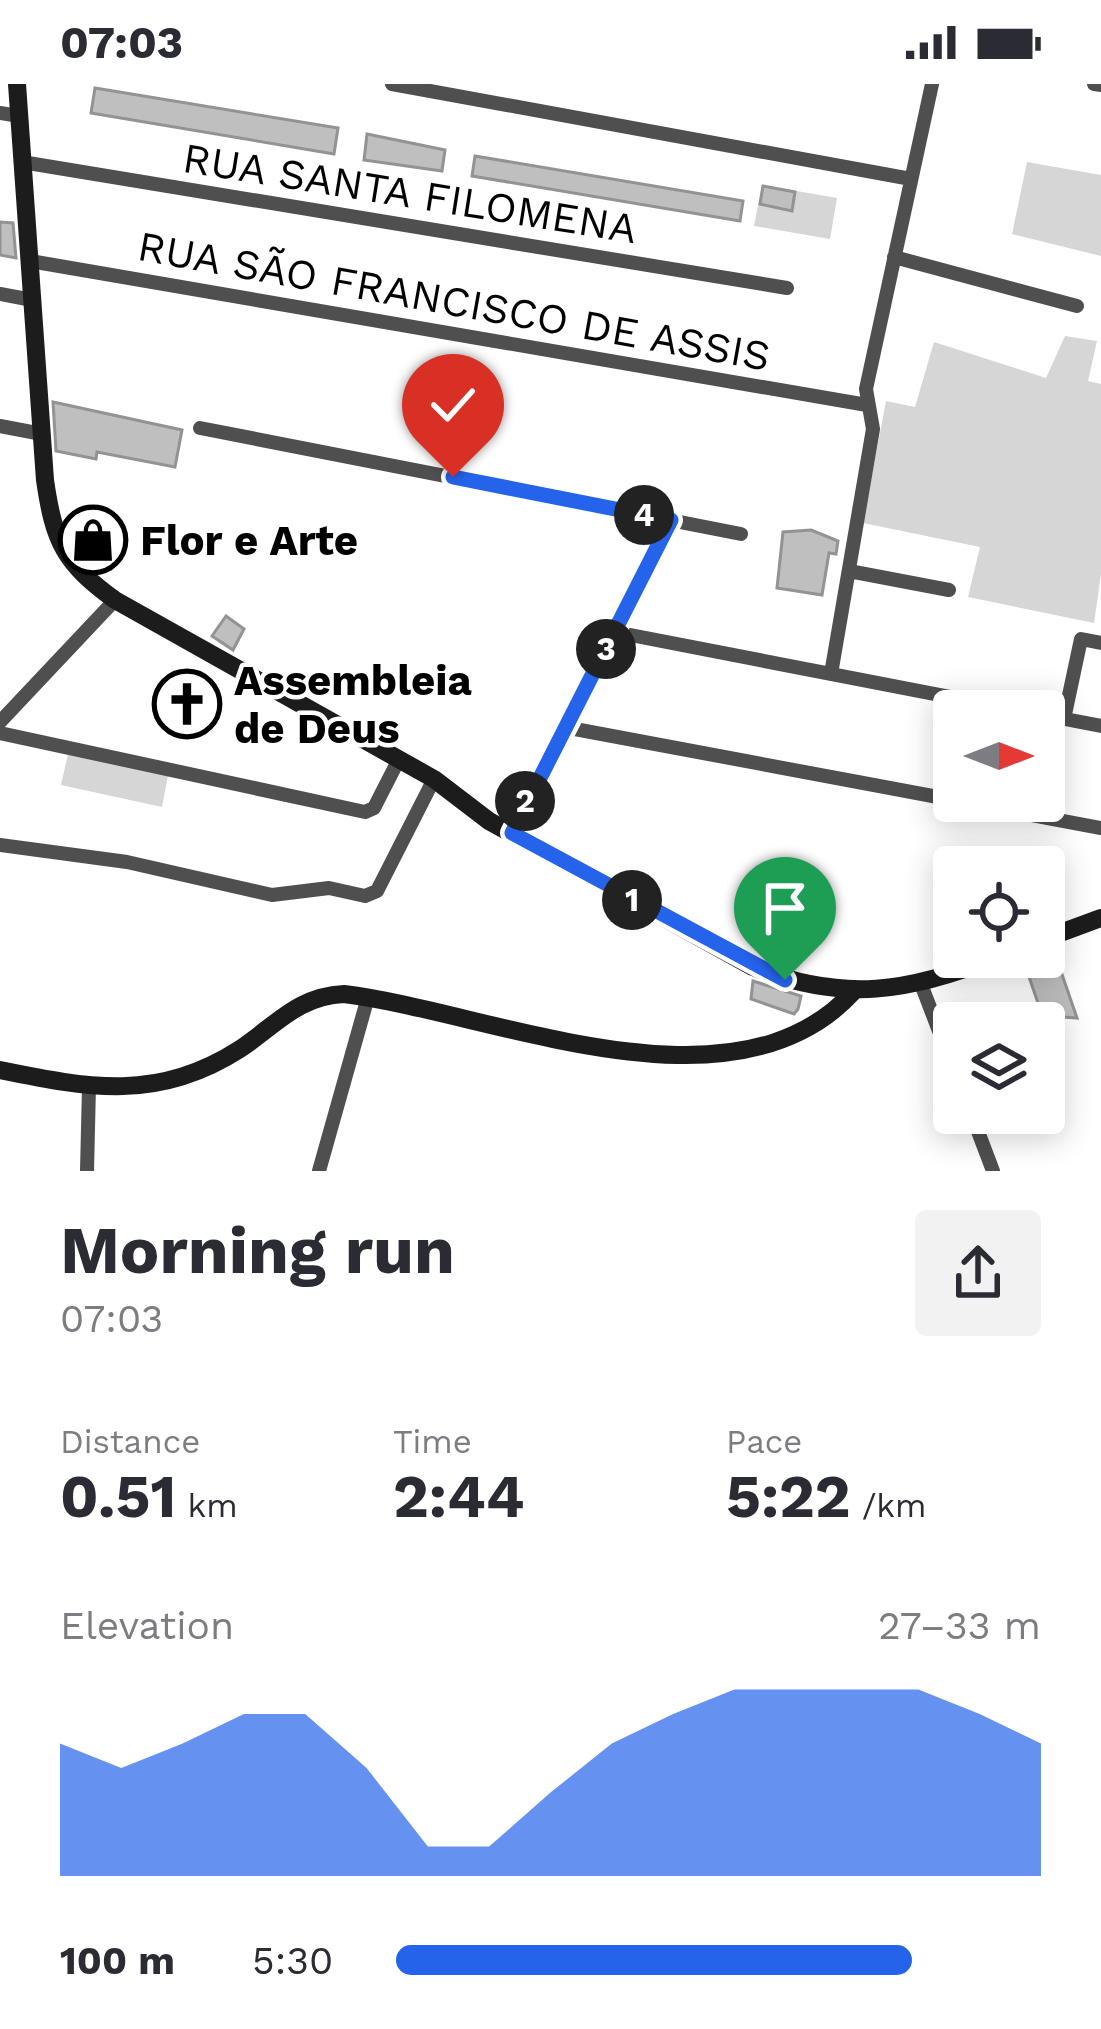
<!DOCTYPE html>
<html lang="en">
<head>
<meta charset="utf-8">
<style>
	:root { --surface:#fff; --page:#f2f2f3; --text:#2b2b33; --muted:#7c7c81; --accent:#2563eb }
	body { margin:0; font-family:"Work Sans",sans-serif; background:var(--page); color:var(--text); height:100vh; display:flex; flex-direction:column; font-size:45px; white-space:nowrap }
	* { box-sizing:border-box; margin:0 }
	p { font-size:39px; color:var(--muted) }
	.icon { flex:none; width:66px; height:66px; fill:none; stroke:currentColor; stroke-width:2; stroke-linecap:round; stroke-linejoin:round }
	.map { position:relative; height:1087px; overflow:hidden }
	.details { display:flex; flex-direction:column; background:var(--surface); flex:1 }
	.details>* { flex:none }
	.needle { width:78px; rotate:90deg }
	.fabs { position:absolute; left:933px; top:606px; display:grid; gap:24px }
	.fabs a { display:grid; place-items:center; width:132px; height:132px; border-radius:12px; background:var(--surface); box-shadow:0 6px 30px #0003; font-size:60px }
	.pin { position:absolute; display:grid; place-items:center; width:102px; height:102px; color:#fff; margin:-123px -51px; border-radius:50% 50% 50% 0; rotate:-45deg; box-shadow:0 0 12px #0007 }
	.pin .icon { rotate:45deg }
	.km { position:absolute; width:60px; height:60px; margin:-30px; border-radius:50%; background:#222; color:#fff; font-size:33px; line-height:60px; text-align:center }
	.round { display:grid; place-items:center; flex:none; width:126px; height:126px; border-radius:12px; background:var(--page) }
	.overview { display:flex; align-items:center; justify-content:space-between; height:204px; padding:0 60px }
	h1 { font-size:66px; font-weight:700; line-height:90px }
	.figures { display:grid; grid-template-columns:repeat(3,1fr); gap:18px; height:204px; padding:12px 60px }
	.figures div { display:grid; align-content:center }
	.figures b { font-size:60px; font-weight:700 }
	.figures small { font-size:33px; font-weight:400 }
	.figures p { font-size:33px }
	.chart { height:336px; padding:24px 60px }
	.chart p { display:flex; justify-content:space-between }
	.chart svg { width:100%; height:216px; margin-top:12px; fill:var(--accent); opacity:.7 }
	ul { padding:0 60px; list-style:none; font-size:39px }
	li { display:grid; grid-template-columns:192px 144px 1fr; align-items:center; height:90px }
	li i { height:30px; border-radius:15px; background:var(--accent) }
	.status { display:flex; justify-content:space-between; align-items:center; height:84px; padding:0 60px; background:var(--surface); direction:ltr }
	.status svg { height:33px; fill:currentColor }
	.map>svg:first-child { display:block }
</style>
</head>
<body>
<div class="status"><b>07:03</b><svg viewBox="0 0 49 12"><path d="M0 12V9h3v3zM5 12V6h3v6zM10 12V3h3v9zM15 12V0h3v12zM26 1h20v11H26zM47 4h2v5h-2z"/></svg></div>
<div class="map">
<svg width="1101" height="1087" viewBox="0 0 1101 1087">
	<rect width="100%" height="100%" fill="#fff"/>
	<path fill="#d6d6d6" d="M1027,78L1101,91V172L1012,150Z
		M762,101L837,114L830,155L754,142Z
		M1065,252L1097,257L1088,297L1101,300V490L1094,539L968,513L980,463L863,439L886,317L915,323L934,258L1046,294Z
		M68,670L168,692L162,723L61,701Z"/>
	<path fill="#bfbfbf" stroke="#939393" stroke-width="3" d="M95,4L338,44L334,70L91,29Z
		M367,50L445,66L442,87L364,76Z
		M475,72L743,117L740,137L472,92Z
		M763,102L795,108L792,127L760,120Z
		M0,138L13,139L16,174L0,171Z
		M53,318L182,346L175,383L97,368L96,375L56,367Z
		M811,446L838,457L836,470L829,469L822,511L777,504L783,448Z
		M226,532L244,545L233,566L212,552Z
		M188,603L201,610L187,638L173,629Z
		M773,839L792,844L786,858L801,871L762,861Z
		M1056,873L1077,934L1048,932L1045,921L1039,922L1026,884Z
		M753,897L801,912L798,925L794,930L751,915Z"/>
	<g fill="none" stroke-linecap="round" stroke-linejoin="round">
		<path stroke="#4f4f4f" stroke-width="14" d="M392,0L911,95
			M1094,0L1101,1
			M0,29L19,32
			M22,78L787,204
			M894,173L1077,222
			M30,177L867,321
			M0,210L32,216
			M0,342L42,350
			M200,344L741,450
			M849,487L949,506
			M615,548L1022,627
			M831,590L873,345L866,305L932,0
			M1044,631L1101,642
			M1064,635L1081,555L1101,559
			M0,638L115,516
			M564,643L954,716
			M0,649L365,728L374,724L399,675
			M957,717L1101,744
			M512,749L671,436
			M0,761L127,778L272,811L329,804L365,812L377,807L434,695
			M921,900L954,986
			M971,1029L993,1087
			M87,1087L89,1002
			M319,1087L368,913"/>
		<path stroke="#1c1c1c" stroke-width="18" d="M17,0L45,396C54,458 64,479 115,516L434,695L489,737L753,883C843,919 910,908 997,873
			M1044,855L1101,834
			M0,986C89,1004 158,1018 240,965C276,941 298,912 344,910C491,928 733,1039 853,908"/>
	</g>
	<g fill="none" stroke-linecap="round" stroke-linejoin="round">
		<defs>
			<path id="route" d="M453,393L671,436L512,749L785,896"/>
		</defs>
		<use href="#route" stroke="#fff" stroke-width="24"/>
		<use href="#route" stroke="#2563eb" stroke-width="15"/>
	</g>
	<defs>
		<symbol id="shop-ring" viewBox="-11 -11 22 22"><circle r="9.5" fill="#fff" stroke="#000" stroke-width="1.5"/><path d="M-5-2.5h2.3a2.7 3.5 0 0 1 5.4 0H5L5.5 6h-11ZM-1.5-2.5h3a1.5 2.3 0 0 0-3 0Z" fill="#000"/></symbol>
		<symbol id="church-ring" viewBox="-11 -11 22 22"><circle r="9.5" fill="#fff" stroke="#000" stroke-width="1.5"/><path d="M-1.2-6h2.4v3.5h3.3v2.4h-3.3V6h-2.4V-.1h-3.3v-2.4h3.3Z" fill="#000"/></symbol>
	</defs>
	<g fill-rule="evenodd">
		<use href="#shop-ring" x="55" y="418" width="76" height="76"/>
		<use href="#church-ring" x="149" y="582" width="76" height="76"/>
	</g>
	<g text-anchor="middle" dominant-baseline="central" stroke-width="9" stroke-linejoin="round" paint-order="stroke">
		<g font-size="42" fill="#000" stroke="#fff">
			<text transform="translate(410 109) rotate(9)">RUA SANTA FILOMENA</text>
			<text transform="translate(454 217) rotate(10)">RUA SÃO FRANCISCO DE ASSIS</text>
		</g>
		<g font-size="42" font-weight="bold" fill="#000" stroke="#fff" text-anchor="start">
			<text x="140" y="456">Flor e Arte</text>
			<text x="234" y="596">Assembleia<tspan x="234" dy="48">de Deus</tspan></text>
		</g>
	</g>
</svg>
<div class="fabs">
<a><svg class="needle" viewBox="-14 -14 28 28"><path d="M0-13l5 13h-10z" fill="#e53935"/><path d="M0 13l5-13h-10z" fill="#7c7c81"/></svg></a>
<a><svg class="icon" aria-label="locate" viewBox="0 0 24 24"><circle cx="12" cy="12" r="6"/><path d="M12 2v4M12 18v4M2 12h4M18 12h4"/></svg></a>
<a><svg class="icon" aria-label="layers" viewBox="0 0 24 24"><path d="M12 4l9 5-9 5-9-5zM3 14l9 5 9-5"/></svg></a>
</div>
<div class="pin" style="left:785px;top:896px;background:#1e9e55"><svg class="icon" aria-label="arrive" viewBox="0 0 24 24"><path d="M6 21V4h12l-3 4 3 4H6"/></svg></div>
<div class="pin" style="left:453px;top:393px;background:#d93025"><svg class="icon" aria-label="check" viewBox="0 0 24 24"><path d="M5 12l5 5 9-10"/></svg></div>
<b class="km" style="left:632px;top:816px">1</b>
<b class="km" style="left:525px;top:717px">2</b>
<b class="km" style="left:606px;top:565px">3</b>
<b class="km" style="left:644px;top:431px">4</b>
</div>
<section class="details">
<div class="overview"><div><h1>Morning run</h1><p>07:03</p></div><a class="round"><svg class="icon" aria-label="share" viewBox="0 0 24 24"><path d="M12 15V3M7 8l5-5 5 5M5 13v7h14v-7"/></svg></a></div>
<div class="figures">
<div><p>Distance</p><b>0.51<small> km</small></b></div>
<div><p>Time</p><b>2:44</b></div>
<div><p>Pace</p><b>5:22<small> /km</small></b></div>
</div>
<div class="chart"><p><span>Elevation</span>27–33 m</p>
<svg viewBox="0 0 160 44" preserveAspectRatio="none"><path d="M0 44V17L10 22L20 17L30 11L40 11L50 22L60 38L70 38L80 27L90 17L100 11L110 6L120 6L130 6L140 6L150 11L160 17V44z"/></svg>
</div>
<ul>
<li><b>100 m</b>5:30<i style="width:80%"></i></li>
</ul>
</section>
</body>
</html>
